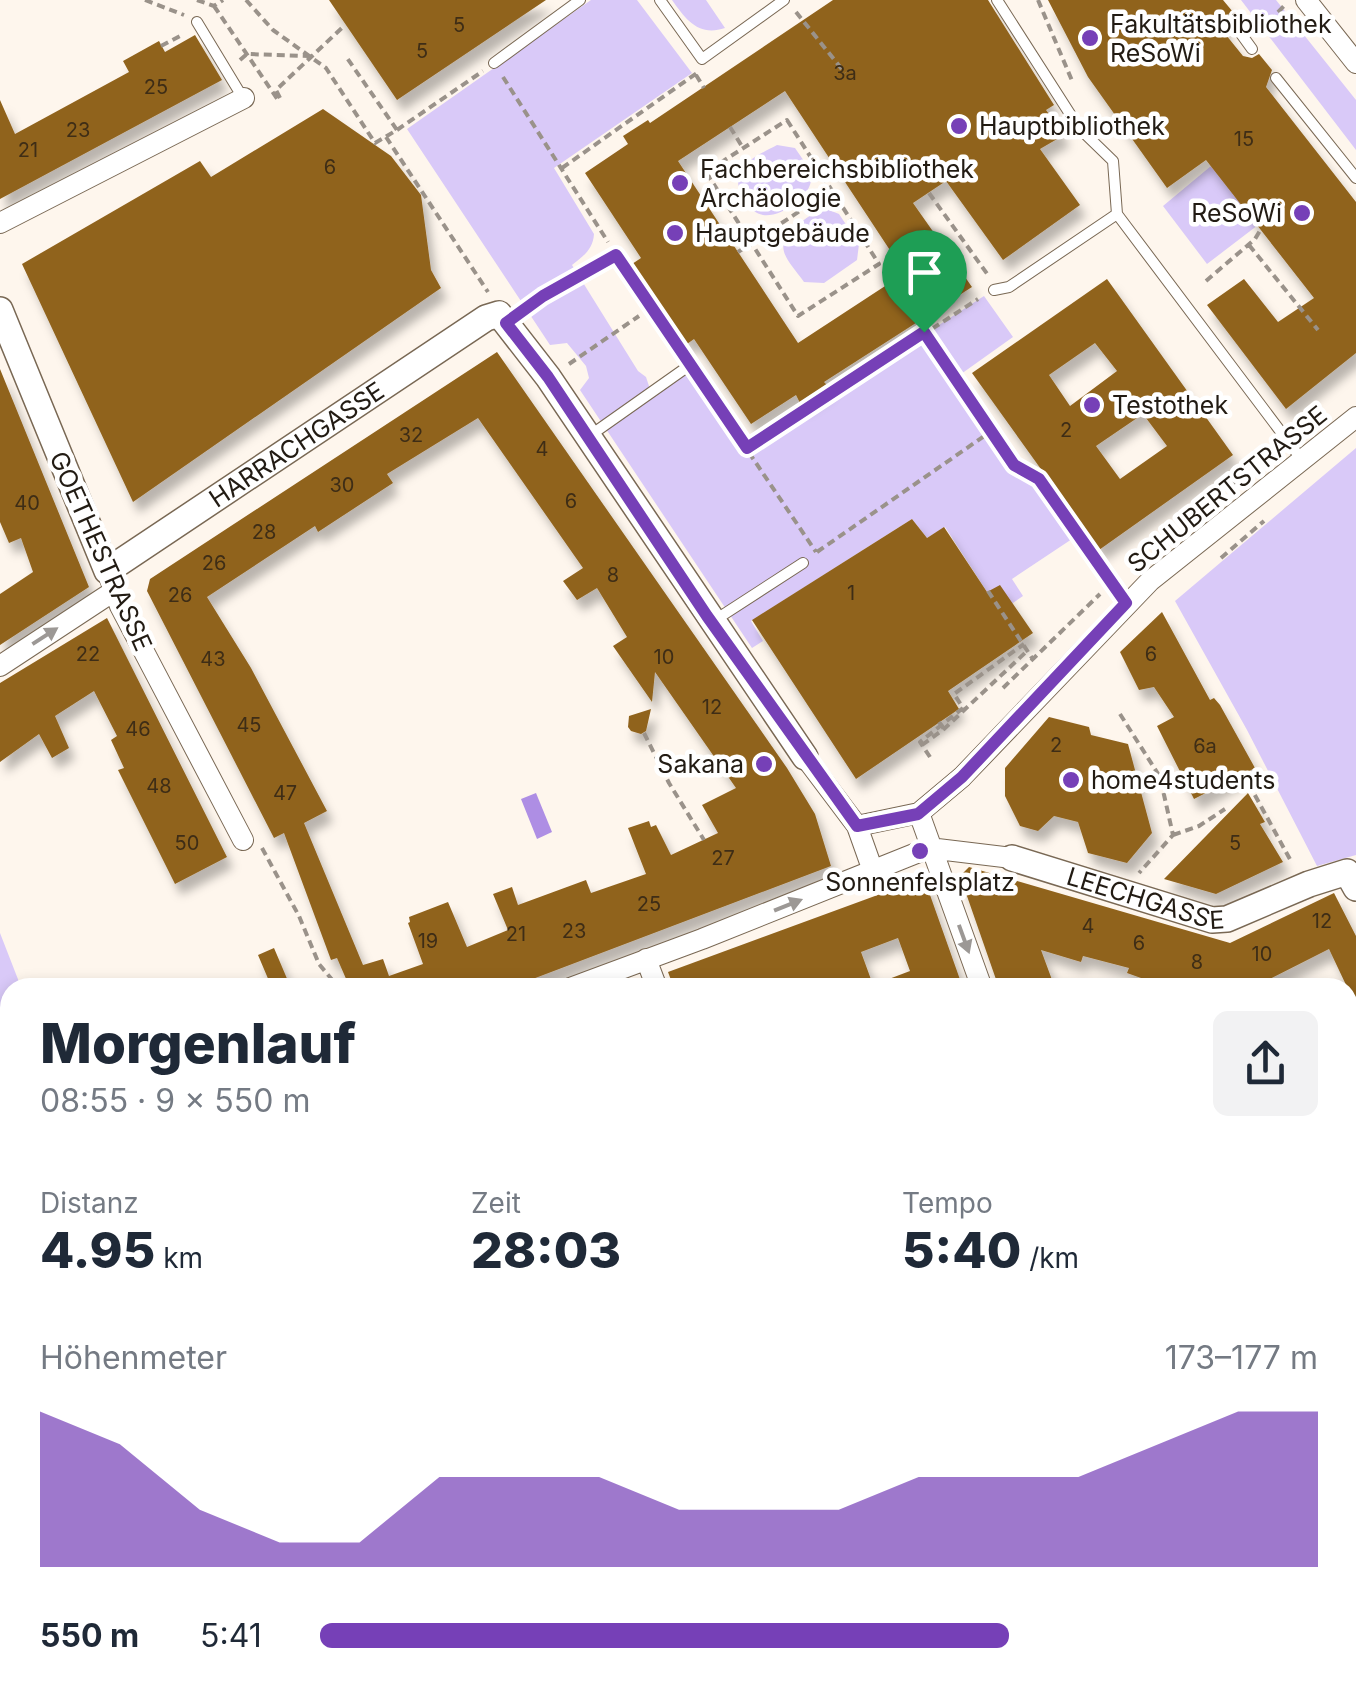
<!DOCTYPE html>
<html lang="de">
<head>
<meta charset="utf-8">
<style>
	:root { --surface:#fff; --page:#f2f2f3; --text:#1f2937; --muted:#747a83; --accent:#7640b7 }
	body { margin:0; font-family:Inter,sans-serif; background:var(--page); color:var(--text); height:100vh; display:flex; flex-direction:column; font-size:38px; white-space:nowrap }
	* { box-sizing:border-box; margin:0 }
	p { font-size:32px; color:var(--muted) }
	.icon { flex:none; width:55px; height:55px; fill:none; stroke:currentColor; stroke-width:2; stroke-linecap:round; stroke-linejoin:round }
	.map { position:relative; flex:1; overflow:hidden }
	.details { position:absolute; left:0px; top:978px; width:1358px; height:718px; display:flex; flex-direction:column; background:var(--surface); border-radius:30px 30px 0 0; box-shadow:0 5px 15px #0003 }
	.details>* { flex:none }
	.pin { position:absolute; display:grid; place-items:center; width:85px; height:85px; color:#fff; margin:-102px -42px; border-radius:50% 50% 50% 0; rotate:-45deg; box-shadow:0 0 10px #0007 }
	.pin .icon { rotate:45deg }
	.round { display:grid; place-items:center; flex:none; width:105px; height:105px; border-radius:15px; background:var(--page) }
	.head { display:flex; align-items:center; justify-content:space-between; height:170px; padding:0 40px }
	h1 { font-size:55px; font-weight:800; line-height:75px }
	.figures { display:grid; grid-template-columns:repeat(3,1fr); gap:15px; height:170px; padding:10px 40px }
	.figures div { display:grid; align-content:center }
	.figures b { font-size:50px; font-weight:800 }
	.figures small { font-size:28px; font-weight:400 }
	.figures p { font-size:28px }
	.chart { height:280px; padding:20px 40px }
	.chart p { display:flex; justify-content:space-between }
	.chart svg { width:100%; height:180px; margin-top:10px; fill:var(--accent); opacity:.7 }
	ul { padding:0 40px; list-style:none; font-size:32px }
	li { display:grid; grid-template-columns:160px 120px 1fr; align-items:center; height:75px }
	li i { height:25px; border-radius:12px; background:var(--accent) }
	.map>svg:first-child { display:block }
</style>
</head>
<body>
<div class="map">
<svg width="1356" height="1694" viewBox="0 0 1356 1694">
	<defs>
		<filter id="shadow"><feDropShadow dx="6" dy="11" stdDeviation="5" flood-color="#0004"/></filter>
	</defs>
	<rect width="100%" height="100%" fill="#fef6ed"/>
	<path fill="#d9c9f8" d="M591,0H637L692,73L554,168L594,234C593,250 583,256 572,265L638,371L646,377L651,392L690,365L748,448L984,296L1013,337L954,379L1075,537L1012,579L1023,596L1000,612L945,527L927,538L912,519L751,621L763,641L752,648L580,390L589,378L586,366L567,343L550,345L407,129Z
		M672,0H706L725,28C699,37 686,20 672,0Z
		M1241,0H1276L1356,100V150Z
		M777,145L795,148C800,156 809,166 811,174C815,195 781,218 763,215C745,212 729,180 744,166C752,157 766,151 777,145Z
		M1211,166L1258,225L1207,264L1163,206Z
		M829,210L839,214L859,244L857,260L824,283L804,282C786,257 770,246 800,223C810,215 816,211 829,210Z
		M1356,448V855L1317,866L1247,730L1175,601Z
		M0,933L21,987L10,988V1113L0,1120Z
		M683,1685H860L862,1694H663Z"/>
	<path fill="#ae8ee4" d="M536,793L552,832L537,839L521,799Z"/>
	<path fill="#90631e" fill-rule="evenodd" filter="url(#shadow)" d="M329,0H546L397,100Z
		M833,0H988L1054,105L1046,110L1064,135L1040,149L1080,205L1003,260L946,181L913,203L972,287L824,382L827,385L800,403L796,395L751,424L694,339L687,344L632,264L641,258L585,173L628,144L623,136L648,120L650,123ZM785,91L905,273L798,343L678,161Z
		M1048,0H1223L1233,12L1224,16L1225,27L1222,30L1243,56L1252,58L1259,54L1272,70L1266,87L1356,202V353L1286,409L1207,305L1244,279L1278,322L1314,298L1206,160L1167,188L1088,77Z
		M195,35L222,80L0,199V100L15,134L129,72L123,61L159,41L165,52Z
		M323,109L391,156L421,195L431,270L441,288L133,502L22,264L200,161L211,177Z
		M1107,279L1233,455L1099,550L972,373ZM1095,343L1117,371L1070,406L1049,375ZM1143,414L1167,446L1120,479L1096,446Z
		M497,352L787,768L815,814L831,866L509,988H350L337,958L331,960L284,833L274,838L147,591L150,579ZM478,418L583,568L563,581L577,600L597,588L627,637L613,646L652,702L655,672L736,788L702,805L718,833L671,855L656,825L651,827L649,821L628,828L646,874L591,893L586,880L518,905L512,887L493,894L508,930L467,947L448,902L409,917L410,922L408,923L423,964L389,976L383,959L363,965L304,823L327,811L251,668L207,597L315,526L318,532L393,483L387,474Z
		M0,369L89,587L0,645V594L33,572L21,538L9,543L0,522Z
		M912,519L927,538L944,527L987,592L1000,585L1033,633L948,691L959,709L856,779L752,620Z
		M1162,612L1210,700L1214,698L1220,705L1255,768L1194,799L1157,726L1174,717L1154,687L1139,690L1120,652Z
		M107,618L227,857L175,884L118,770L124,768L111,740L117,736L94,691L55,716L69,748L52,758L39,734L0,762V683Z
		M651,709L646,731L641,734L631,731L628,727L629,716Z
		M1049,717L1089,727L1091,735L1128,744L1152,833L1127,863L1088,853L1078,822L1054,816L1038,831L1020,826L1005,796V768Z
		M1248,793L1265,822L1260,824L1283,862L1216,894L1164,879Z
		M969,867L1230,943L1334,893L1356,936V1006L1329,949L1252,988H1169L1127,973L1129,968L1083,956L1081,962L1041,950L1055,988H999L960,876Z
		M924,878L963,988H674L668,972ZM898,938L910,971L873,985L861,952Z
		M274,948L291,988H272L258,955Z"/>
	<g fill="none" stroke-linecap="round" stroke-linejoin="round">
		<defs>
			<path id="service" d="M660,0L702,59L784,0
				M997,0L1079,128L1113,161L1117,214L1302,460
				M1231,20L1252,49
				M197,22L243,98
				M494,63L580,0
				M1276,78L1356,178
				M994,290L1009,287L1117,214
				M506,323L543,297L616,255L690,365L588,437
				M1080,538L1126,603
				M712,622L803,563"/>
			<path id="minor" d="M1306,0L1356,63
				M0,223L244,98
				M107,571L120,606L243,840
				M0,666L114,591
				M805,757L857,826L873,871
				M919,813L982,988
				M857,826L919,813L962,777L1150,581L1356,417
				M646,959L657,988
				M570,988L702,939L929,848L1012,858
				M0,1202L10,1198
				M228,1685L231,1694
				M594,1685L598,1694
				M899,1685L902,1694
				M1231,1685L1234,1694"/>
			<g id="tertiary">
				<path id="s1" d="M0,310L107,571L486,318L499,314L548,377L805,757"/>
				<path id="s2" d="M1012,858L1212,920L1227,919L1309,884L1347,872L1356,888"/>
			</g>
			<path id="primary" d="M1348,1266L1356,1263
				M308,1694L329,1685"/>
		</defs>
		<use href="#service" stroke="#796854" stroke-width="12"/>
		<use href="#minor" stroke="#796854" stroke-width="22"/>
		<use href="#tertiary" stroke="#796854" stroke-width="28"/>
		<use href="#primary" stroke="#a68151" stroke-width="32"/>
		<path stroke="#9a928a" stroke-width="4" stroke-dasharray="8 5" stroke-linecap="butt" d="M145,0L184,15
			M197,0L214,6L223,0
			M246,0L273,30L326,68L375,143L397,130L345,55
			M1038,0L1073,83
			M214,6L278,100L280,98
			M796,12L845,73
			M1260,31L1284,6
			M161,46L184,34
			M240,60L247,54L308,56
			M696,75L704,88
			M503,77L608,242
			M280,98L276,90L345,25
			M787,120L879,264L798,316L706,172Z
			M730,127L743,148
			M397,130L483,71
			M386,137L488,292
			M562,168L697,73
			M929,193L988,275
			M1249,245L1318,330
			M738,252L830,191
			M1206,281L1255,239L1261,229
			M924,332L1013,465L1039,479L1071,525
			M569,364L639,316
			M698,377L816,552
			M747,449L978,299
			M1231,486L1255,462L1252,456
			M817,552L990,432
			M1221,558L1264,521
			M988,591L1032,658
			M1003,688L1100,594
			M1120,714L1160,777L1173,835L1139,873
			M644,733L669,783L704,840
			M922,745L944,729L1027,651
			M930,757L920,742L963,708L954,694L1024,644
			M1246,788H1251L1292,863
			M1173,835L1199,826L1225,809
			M262,848L299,916L319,964L339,988
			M0,1020L10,1031
			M0,1110L10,1096
			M0,1132L10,1146
			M871,1685L874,1694"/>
		<use href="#service" stroke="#fff" stroke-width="10"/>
		<use href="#minor" stroke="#fff" stroke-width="20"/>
		<use href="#tertiary" stroke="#fff" stroke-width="25"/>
		<use href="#primary" stroke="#f4d4aa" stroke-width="30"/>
		<path stroke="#9a928a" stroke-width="4" stroke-dasharray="8 5" stroke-linecap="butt" d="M939,722L944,729"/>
	</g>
	<defs><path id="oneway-solid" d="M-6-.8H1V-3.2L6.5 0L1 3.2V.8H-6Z" transform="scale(2.5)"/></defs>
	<g fill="#9c9895">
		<use href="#oneway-solid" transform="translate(45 636) rotate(-33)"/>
		<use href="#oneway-solid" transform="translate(788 905) rotate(-22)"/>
		<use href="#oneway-solid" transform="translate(964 939) rotate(70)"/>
	</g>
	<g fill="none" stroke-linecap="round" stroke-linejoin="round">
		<defs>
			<path id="route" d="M616,255L747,448L924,332L1014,465L1039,479L1126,603L962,777L918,814L857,826L707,616L548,377L506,323L543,296Z"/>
		</defs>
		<use href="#route" stroke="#fff" stroke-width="20"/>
		<use href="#route" stroke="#7640b7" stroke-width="12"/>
	</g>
	<g fill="#7640b7" stroke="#fff" stroke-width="4">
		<circle cx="1090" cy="38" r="10"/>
		<circle cx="959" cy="126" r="10"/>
		<circle cx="680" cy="183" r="10"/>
		<circle cx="1302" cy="213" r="10"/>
		<circle cx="675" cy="233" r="10"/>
		<circle cx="1092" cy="405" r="10"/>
		<circle cx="764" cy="764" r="10"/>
		<circle cx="1071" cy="780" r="10"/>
		<circle cx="920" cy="851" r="10"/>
	</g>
	<g text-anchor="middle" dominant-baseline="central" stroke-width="9" stroke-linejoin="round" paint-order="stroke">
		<g font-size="20" fill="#3e2d16">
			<text x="459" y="25">5</text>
			<text x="422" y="51">5</text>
			<text x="845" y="73">3a</text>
			<text x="156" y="87">25</text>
			<text x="78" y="130">23</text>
			<text x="1244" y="139">15</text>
			<text x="28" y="150">21</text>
			<text x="330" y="167">6</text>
			<text x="1066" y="430">2</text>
			<text x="411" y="435">32</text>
			<text x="542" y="449">4</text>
			<text x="342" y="485">30</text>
			<text x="571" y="501">6</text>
			<text x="27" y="503">40</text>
			<text x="264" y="532">28</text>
			<text x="214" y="563">26</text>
			<text x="613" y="575">8</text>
			<text x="851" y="593">1</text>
			<text x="180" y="595">26</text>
			<text x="88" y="654">22</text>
			<text x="1151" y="654">6</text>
			<text x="664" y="657">10</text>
			<text x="213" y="659">43</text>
			<text x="712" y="707">12</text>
			<text x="249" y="725">45</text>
			<text x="138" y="729">46</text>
			<text x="1056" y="745">2</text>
			<text x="1205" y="746">6a</text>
			<text x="159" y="786">48</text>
			<text x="285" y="793">47</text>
			<text x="187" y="843">50</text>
			<text x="1235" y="843">5</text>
			<text x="723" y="858">27</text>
			<text x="649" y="904">25</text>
			<text x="1322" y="921">12</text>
			<text x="1088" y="926">4</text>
			<text x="574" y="931">23</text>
			<text x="516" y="934">21</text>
			<text x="428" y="941">19</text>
			<text x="1139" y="943">6</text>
			<text x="1262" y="954">10</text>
			<text x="1197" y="962">8</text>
		</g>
		<g font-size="25" fill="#221b13" stroke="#fff" text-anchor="start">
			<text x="1110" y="24">Fakultätsbibliothek<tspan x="1110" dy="29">ReSoWi</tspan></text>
			<text x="979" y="126">Hauptbibliothek</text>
			<text x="700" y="169">Fachbereichsbibliothek<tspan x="700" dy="29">Archäologie</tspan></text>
			<text x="1282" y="213" text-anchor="end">ReSoWi</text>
			<text x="695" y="233">Hauptgebäude</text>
			<text x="1112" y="405">Testothek</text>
			<text x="744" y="764" text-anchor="end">Sakana</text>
			<text x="1091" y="780">home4students</text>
			<text x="920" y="882" text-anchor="middle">Sonnenfelsplatz</text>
		</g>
		<g font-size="25" fill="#221b13" stroke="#fff">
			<text stroke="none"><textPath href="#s1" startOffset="510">HARRACHGASSE</textPath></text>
			<text transform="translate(1227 489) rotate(-39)">SCHUBERTSTRASSE</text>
			<text transform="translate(101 551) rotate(66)">GOETHESTRASSE</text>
			<text stroke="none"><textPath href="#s2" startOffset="140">LEECHGASSE</textPath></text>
		</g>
	</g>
</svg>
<div class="pin" style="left:924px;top:332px;background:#1e9e55"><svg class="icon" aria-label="arrive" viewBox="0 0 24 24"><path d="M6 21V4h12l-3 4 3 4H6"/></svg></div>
<section class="details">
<div class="head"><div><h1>Morgenlauf</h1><p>08:55 · 9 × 550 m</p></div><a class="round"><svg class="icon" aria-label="share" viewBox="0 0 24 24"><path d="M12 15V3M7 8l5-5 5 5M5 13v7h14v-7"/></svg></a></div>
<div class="figures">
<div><p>Distanz</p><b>4.95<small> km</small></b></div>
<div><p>Zeit</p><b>28:03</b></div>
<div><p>Tempo</p><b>5:40<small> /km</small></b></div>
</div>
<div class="chart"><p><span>Höhenmeter</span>173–177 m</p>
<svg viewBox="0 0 160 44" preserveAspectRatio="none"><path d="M0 44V6L10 14L20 30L30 38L40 38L50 22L60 22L70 22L80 30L90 30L100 30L110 22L120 22L130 22L140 14L150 6L160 6V44z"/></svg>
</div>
<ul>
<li><b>550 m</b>5:41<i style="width:69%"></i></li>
</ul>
</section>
</div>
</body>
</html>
